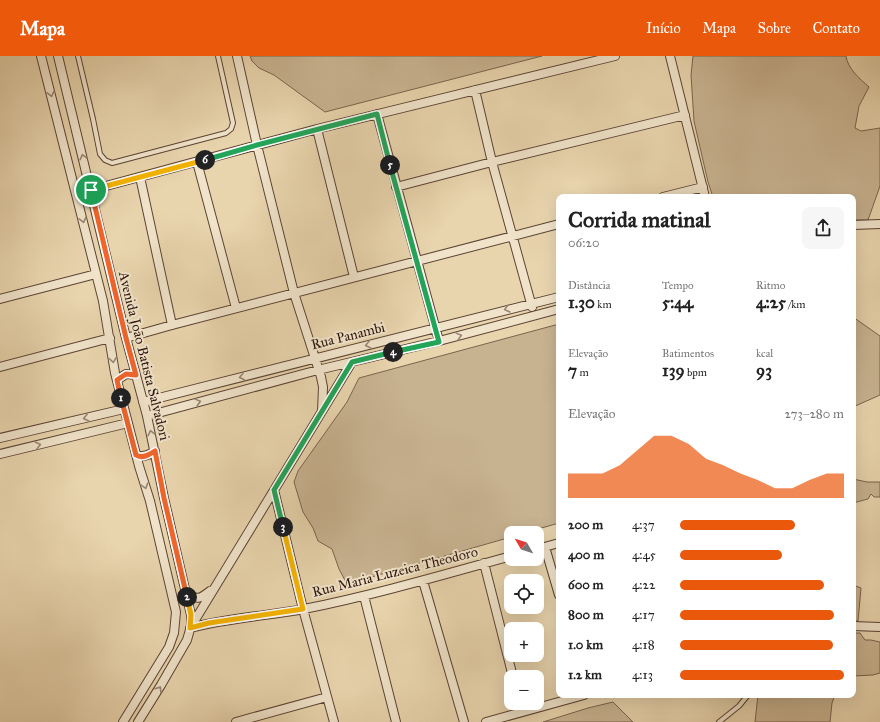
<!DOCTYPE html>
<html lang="pt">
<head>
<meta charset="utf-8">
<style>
	:root { --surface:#fff; --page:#f6f6f6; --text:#222; --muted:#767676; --accent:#ea580c }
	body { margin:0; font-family:"IM FELL Great Primer",serif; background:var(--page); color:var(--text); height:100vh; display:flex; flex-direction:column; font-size:15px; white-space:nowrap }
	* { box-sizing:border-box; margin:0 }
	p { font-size:13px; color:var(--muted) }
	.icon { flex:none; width:22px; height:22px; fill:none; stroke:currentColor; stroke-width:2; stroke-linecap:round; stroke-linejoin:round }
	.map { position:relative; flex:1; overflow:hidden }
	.sheet { position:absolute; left:556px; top:138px; width:300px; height:504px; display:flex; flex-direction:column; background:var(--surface); border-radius:8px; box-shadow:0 4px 16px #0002 }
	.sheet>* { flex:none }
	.needle { width:26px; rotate:309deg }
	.tools { position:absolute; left:504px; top:470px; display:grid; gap:8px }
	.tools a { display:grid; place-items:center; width:40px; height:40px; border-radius:8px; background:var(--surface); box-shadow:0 4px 16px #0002; font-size:20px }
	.pin { position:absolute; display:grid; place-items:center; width:34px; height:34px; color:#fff; margin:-17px; border:2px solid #fff; border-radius:50%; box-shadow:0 1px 4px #0007 }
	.km { position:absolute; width:20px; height:20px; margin:-10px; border-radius:50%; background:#222; color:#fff; font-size:11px; line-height:20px; text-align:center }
	.round { display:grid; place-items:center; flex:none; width:42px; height:42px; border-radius:8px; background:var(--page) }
	.head { display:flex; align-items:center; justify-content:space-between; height:68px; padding:0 12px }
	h1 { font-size:22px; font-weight:700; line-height:30px }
	.stats { display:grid; grid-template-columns:repeat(3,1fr); gap:6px; height:68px; padding:4px 12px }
	.stats div { display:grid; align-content:center }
	.stats b { font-size:17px; font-weight:700 }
	.stats small { font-size:11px; font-weight:400 }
	.stats p { font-size:11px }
	.chart { height:112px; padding:8px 12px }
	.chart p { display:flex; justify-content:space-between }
	.chart svg { width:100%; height:72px; margin-top:4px; fill:var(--accent); opacity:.7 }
	ul { padding:0 12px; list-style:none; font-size:13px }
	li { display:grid; grid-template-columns:64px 48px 1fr; align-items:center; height:30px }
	li i { height:10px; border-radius:5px; background:var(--accent) }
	header { display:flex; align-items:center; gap:24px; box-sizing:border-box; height:56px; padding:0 20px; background:var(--accent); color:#fff }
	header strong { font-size:19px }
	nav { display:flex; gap:22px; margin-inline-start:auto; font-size:14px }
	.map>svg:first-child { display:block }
</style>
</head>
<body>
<header>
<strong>Mapa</strong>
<nav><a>Início</a><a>Mapa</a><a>Sobre</a><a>Contato</a></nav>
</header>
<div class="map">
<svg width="880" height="666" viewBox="0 0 880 666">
	<rect width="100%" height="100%" fill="#e8d4ad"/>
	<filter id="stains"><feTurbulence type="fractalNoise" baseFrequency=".005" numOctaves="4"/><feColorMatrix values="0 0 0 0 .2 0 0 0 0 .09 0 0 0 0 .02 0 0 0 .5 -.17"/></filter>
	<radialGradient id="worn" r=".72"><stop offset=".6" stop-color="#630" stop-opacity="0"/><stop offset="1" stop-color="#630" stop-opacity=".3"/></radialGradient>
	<path fill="#c8b391" stroke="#7a644e" d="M250,0H542L325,56L274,19L259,12L252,5Z
		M693,0H846C848,13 859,22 869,31L859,50L855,72L861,75L880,72V130L868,164H853V141H713L708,126L694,65L691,19Z
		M853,261L880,280V339L853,351Z
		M559,268V467L524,477H511V481L347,528L339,513L332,493L318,485L313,472L303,456L294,426L298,415L347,346L359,322Z
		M853,423L867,426H880V441H874L871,438L868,443L853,447Z
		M853,529L861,532L858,565H853Z
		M853,577H860L865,584H871L880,586V617L873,619L853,620Z
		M758,639H835L832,647L830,666H755Z
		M613,646L633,666H543L588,652Z"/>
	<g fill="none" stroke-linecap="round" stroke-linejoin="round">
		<defs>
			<path id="service" d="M78,0L93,63L100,98L105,104L112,107L226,77L231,73L233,67L218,0
				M719,666L739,650L748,639"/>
			<path id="minor" d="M41,0L103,245L115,317L139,410L150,445L176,556L174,577L169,591L123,666
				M58,0L126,282L147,360L164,442L191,559V570L187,584L161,629L138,666
				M237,0L257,89L294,237L321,321L323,331L322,355
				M670,0L705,141
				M475,34L492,106L532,251
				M377,58L439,285
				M317,73L354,221
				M197,106L236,252
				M140,121L172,269
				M396,131L492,106L685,59
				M91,134L317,73L615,0
				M663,141L703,131
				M853,169L880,168
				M0,243L96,218
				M126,282L172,269L559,168
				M0,311L110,282
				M117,324L126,318L136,319
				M143,346L559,241
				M147,360L318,314L439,285L559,253
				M0,382L124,353
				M0,398L128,367
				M136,399C143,402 149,399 155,395
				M274,434L303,553L334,666
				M545,491L559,539
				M537,493L559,487
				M484,507L513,621
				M423,525L464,666
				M186,538C198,544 200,543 210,535
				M364,540L396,666
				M192,569L352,306
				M853,570L880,571
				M190,572C228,562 266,560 304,553C374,539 442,519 511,500
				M520,647L522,656
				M236,666L327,641
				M486,666L584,639"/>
		</defs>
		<use href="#service" stroke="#5b4434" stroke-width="6"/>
		<use href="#minor" stroke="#5b4434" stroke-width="10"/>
		<use href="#service" stroke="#f0e3ca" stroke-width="4"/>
		<use href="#minor" stroke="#f0e3ca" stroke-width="8"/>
	</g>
	<defs><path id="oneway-chevron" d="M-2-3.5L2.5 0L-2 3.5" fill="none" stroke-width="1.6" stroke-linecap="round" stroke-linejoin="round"/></defs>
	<g stroke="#988674">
		<use href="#oneway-chevron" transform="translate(51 38) rotate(76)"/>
		<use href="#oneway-chevron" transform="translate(83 101) rotate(-104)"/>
		<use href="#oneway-chevron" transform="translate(83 164) rotate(76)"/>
		<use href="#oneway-chevron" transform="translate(507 253) rotate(166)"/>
		<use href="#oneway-chevron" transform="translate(459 280) rotate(-15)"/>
		<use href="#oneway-chevron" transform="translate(368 289) rotate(166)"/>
		<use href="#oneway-chevron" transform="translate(113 304) rotate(82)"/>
		<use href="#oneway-chevron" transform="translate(242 321) rotate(166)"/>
		<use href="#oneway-chevron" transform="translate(198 346) rotate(-15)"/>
		<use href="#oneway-chevron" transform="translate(86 362) rotate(167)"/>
		<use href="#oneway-chevron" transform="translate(151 377) rotate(-103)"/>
		<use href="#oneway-chevron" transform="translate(38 389) rotate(-14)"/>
		<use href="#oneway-chevron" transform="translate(145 430) rotate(72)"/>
		<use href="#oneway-chevron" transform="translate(159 633) rotate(-58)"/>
	</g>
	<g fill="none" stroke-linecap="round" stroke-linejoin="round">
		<defs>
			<path id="split-1" d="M91,134L126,282L136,319L126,318L117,324L121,342"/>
			<path id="split-2" d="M121,342L136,399C142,403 149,399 155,395L164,442L187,541"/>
			<path id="split-3" d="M187,541L191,559L190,572L209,567L303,553L283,471"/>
			<path id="split-4" d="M283,471L274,434L352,306L393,296"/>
			<path id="split-5" d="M390,109L439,286L393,296"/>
			<path id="split-6" d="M205,104L257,89L377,58L390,109"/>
			<path id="split-7" d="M91,134L205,104"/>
		</defs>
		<use href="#split-1" stroke="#fff" stroke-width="8"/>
		<use href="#split-2" stroke="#fff" stroke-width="8"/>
		<use href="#split-3" stroke="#fff" stroke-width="8"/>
		<use href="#split-4" stroke="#fff" stroke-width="8"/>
		<use href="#split-5" stroke="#fff" stroke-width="8"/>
		<use href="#split-6" stroke="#fff" stroke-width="8"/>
		<use href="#split-7" stroke="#fff" stroke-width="8"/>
		<use href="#split-1" stroke="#f0652b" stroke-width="5"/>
		<use href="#split-2" stroke="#f0652b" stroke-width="5"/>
		<use href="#split-3" stroke="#f5b400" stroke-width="5"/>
		<use href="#split-4" stroke="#22a559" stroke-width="5"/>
		<use href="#split-5" stroke="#22a559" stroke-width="5"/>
		<use href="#split-6" stroke="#22a559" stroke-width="5"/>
		<use href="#split-7" stroke="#f5b400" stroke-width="5"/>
	</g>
	<g text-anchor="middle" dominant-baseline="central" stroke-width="4" stroke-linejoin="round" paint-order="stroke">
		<g font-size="14" fill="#2c140b" stroke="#f0e3ca">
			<text transform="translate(348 280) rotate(-14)">Rua Panambi</text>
			<text transform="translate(144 300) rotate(76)">Avenida João Batista Salvadori</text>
			<text transform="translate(395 516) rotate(-14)">Rua Maria Luzeica Theodoro</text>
		</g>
	</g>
	<rect width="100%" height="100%" filter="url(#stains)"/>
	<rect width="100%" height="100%" fill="url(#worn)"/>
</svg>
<div class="tools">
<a><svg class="needle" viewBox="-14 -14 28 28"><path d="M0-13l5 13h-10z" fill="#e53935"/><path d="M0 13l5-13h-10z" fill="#767676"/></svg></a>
<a><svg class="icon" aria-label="locate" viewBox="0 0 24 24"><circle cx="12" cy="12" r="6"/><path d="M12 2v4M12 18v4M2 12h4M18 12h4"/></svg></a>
<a>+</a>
<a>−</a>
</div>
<div class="pin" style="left:91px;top:134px;background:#1e9e55"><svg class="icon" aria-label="arrive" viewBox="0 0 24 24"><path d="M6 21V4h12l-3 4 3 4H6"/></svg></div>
<b class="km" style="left:121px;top:342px">1</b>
<b class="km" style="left:187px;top:541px">2</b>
<b class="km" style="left:283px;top:471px">3</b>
<b class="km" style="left:393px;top:296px">4</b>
<b class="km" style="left:390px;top:109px">5</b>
<b class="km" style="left:205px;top:104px">6</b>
<section class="sheet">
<div class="head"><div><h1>Corrida matinal</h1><p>06:20</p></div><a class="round"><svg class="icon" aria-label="share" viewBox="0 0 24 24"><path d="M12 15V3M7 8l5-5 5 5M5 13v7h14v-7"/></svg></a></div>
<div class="stats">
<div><p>Distância</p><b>1.30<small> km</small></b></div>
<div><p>Tempo</p><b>5:44</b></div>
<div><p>Ritmo</p><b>4:25<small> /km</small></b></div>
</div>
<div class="stats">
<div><p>Elevação</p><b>7<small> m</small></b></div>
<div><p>Batimentos</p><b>139<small> bpm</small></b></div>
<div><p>kcal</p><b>93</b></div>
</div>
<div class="chart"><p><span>Elevação</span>273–280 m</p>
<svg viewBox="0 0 160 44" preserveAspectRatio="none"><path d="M0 44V29L10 29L20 29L30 24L40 15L50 6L60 6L70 11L80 20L90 24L100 29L110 33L120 38L130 38L140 33L150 29L160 29V44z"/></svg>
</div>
<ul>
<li><b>200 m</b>4:37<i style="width:70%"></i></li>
<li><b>400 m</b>4:45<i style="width:62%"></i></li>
<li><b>600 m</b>4:22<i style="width:88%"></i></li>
<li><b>800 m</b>4:17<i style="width:94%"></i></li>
<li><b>1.0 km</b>4:18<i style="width:93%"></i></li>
<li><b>1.2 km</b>4:13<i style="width:100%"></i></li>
</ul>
</section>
</div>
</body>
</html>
